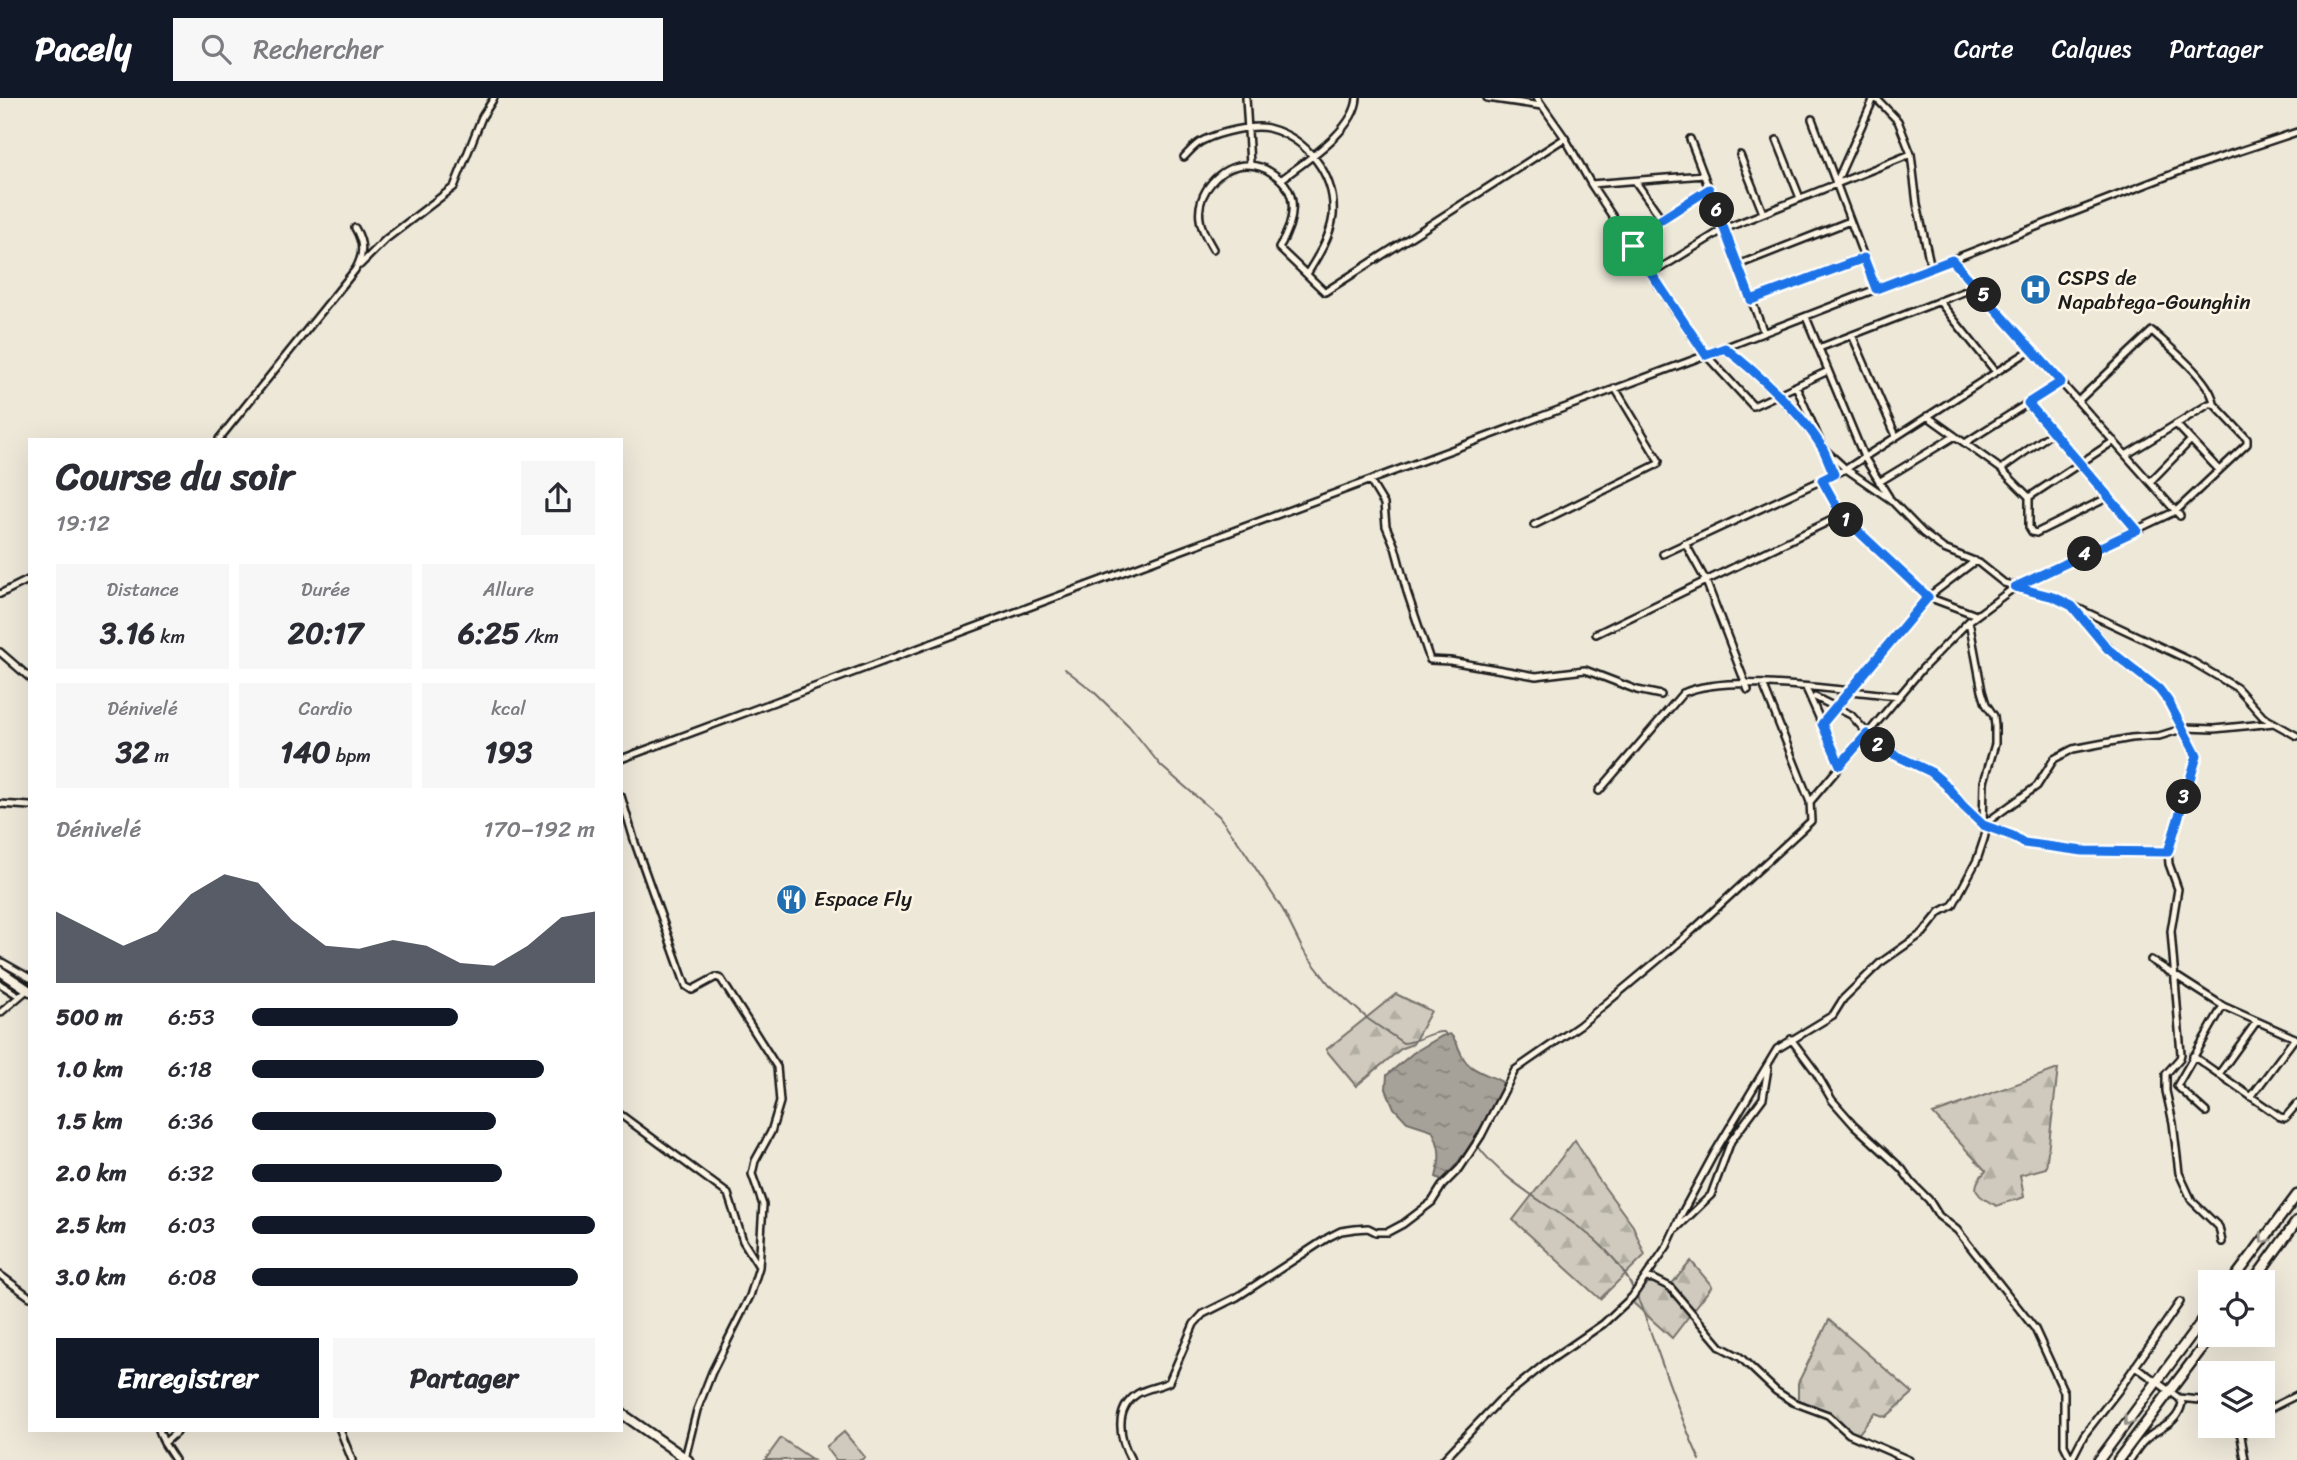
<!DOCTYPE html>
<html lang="fr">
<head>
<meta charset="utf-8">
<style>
	:root { --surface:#fff; --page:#f7f7f7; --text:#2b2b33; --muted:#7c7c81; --accent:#111827 }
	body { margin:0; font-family:Sriracha,sans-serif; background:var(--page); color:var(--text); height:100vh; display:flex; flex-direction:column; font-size:26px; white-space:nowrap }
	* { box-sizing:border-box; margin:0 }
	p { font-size:23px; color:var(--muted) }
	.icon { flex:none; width:38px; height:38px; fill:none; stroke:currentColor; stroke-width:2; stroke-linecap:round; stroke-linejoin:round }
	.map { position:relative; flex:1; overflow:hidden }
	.details { position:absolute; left:28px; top:340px; width:595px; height:994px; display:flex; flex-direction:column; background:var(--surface); border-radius:0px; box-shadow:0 7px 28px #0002 }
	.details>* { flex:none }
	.buttons { position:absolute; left:2198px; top:1172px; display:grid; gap:14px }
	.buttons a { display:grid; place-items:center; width:77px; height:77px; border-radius:0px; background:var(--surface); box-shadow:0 7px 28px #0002; font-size:35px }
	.pin { position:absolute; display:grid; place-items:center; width:60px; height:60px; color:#fff; margin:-30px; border-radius:14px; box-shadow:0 4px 10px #0006 }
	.km { position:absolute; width:35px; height:35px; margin:-18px; border-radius:50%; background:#222; color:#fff; font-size:19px; line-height:35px; text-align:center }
	.round { display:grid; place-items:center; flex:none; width:74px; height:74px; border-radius:0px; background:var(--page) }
	.head { display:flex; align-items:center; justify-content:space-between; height:119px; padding:0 28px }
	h1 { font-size:38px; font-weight:700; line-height:52px }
	.metrics { display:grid; grid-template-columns:repeat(3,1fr); gap:10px; height:119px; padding:7px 28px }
	.metrics div { display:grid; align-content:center; border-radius:0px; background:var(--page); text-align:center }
	.metrics b { font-size:30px; font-weight:700 }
	.metrics small { font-size:19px; font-weight:400 }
	.metrics p { font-size:19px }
	.chart { height:196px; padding:14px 28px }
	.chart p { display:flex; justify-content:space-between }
	.chart svg { width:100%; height:126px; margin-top:7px; fill:var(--accent); opacity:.7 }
	.button { display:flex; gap:14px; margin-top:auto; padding:14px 28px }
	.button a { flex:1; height:80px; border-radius:0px; background:var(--accent); color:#fff; font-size:28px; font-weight:700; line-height:80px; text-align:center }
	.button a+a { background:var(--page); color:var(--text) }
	ul { padding:0 28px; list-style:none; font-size:23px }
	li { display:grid; grid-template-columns:112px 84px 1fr; align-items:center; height:52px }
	li i { height:18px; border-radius:9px; background:var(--accent) }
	header { display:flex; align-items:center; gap:42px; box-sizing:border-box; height:98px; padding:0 35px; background:var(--accent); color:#fff }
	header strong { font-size:33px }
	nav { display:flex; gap:38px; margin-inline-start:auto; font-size:24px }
	.search { width:490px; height:63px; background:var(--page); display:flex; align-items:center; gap:18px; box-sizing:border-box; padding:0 24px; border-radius:0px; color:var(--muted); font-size:26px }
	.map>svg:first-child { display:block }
</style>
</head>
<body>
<header>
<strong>Pacely</strong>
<div class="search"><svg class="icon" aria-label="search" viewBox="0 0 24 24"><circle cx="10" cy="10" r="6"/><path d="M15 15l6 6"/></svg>Rechercher</div>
<nav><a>Carte</a><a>Calques</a><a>Partager</a></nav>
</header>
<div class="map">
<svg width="2297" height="1362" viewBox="0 0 2297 1362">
	<defs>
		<pattern id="forest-firs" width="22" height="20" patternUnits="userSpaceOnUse" patternTransform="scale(1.75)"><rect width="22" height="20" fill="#cfcabd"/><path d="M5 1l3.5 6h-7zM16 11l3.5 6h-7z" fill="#b1ada2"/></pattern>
		<pattern id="water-ripples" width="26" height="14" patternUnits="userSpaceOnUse" patternTransform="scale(1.75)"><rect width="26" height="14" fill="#a7a299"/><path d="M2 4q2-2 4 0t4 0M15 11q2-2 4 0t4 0" fill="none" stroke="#87837c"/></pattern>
	</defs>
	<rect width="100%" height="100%" fill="#eee8d9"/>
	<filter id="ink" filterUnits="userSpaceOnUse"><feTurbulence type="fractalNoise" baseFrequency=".0143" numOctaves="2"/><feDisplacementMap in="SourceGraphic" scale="14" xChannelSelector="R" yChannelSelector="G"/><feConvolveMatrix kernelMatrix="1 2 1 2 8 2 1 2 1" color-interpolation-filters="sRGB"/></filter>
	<g filter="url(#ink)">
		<path fill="url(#forest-firs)" stroke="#76736c" stroke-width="2" d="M1396,896L1431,913L1413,946L1402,950L1356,988L1326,952Z
			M2058,971L2046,1070L2020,1077L2024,1099C2015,1103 2003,1104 1997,1108C1978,1099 1967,1091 1986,1073L1933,1016Z
			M1575,1042L1597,1079L1633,1128L1645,1157L1600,1201L1513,1122Z
			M1691,1163L1712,1188L1672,1240L1630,1202L1645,1180L1670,1188Z
			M1829,1222L1913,1295L1886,1319L1875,1315L1856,1339L1832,1321L1798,1306V1285Z"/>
		<path fill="#cfcabd" stroke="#76736c" stroke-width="2" d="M844,1334L865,1359L861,1362H836L826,1349Z
			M781,1340L813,1362H765Z"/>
		<path fill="url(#water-ripples)" stroke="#6f6c67" stroke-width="2" d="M1450,936C1459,944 1459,957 1467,965C1476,975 1491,977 1502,984V989C1485,1023 1469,1056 1442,1082L1436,1079C1441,1060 1441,1049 1432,1032L1407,1024L1394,1010L1386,991L1387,977L1413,955L1442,938Z"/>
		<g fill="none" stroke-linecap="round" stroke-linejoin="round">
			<path stroke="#6f6c67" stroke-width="2" d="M1065,571L1093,593L1129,628L1161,668L1219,718L1243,751L1283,812L1303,852L1329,886L1368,921L1403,945C1418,945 1429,933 1444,934L1447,938
				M1477,1047C1520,1107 1604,1123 1634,1193
				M1637,1198C1659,1253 1675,1309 1700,1362"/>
			<defs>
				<path id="minor" d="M1246,0L1250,66
					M1487,0L1542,8
					M1537,0L1565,40L1591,86L1688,232L1706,257L1753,308L1828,273
					M1876,0L1898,23L1911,56L1917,106L1931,170
					M1812,21L1876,191
					M1690,41L1764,235
					M1777,42L1800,100
					M1740,57L1763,115
					M1184,59C1190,53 1196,45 1204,42C1218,35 1253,26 1268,30C1307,40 1336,77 1333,118C1330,140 1318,158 1307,176
					M1281,82C1305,63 1355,32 1357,0
					M1635,83L1662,121
					M1836,85L1874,0
					M1591,86L1704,77
					M1629,142L1709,91
					M1213,151C1208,142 1201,132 1200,121C1196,95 1220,67 1247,67C1255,67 1265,70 1272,75C1302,93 1294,125 1279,150L1325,194L1565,40
					M1952,162L2180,418
					M360,167L386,141L454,89L482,19L494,0
					M1738,167L1850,123
					M1651,176L1724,131L1911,56
					M1751,202L1864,160
					M1939,203L1996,274
					M1806,219L1864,359L1889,399
					M1852,237L1896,338
					M1725,250L1769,288L1805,326L1824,351L1846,371L1891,402L1923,435L1944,451L1979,465L2004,485L2054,499L2193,564L2237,590L2263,619L2297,638
					M1819,250L1976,189
					M1796,288L1820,343
					M2078,303L2152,233C2169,249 2212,283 2214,306
					M2028,305L2137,432
					M1927,318L2001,371L2029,399V429L2032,434L2036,435L2109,399
					M2176,326L2219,372
					M219,341L355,172C364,157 364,145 355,130
					M1965,345L2061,284
					M1823,352L1834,376
					M2001,371L2053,334
					M1822,382L1842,417L1928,499L1976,517
					M1370,383L1384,406L1386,428L1395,449L1407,494L1430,562L1450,563L1536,578L1585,572L1637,592L1661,597
					M1879,384L1955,338
					M2150,384L2191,342
					M2029,399L2114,343
					M1534,427L1658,366L1659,363L1615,290
					M1685,445L1706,483L1748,592
					M1663,456L1846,371L2032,251
					M0,496L30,481
					M2072,508L2118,560L2159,591L2168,603L2197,658L2168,754L2169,766L2178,791L2171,833L2181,956L2180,960L2166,976V993L2173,1025L2179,1075L2192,1103L2219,1129L2222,1144
					M1969,523L1982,593L1986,606L1994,618L1995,627V646L1984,684L1983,727
					M1596,536L1842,417
					M0,554L30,580
					M1806,590L1840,667
					M1822,626L1928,499L1975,463
					M621,661L1706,257L2183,72L2297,34
					M1599,693L1683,595C1731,574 1844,594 1900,598
					M621,698L635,745L686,888L692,892L716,879L721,881L777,969L780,1004L771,1034L755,1063L752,1076L763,1107L759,1169L750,1198L712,1274L697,1312L685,1360
					M1810,704L1922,571L1969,523L2015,489L2176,413L2247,346V341L2214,306H2209L2126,357
					M0,706L30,708
					M1983,727L2037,688L2054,661L2073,651L2131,640L2159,638L2185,630L2214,631L2274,625
					M1983,727L2013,738L2024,745L2083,753L2168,754
					M2151,862L2223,908L2297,941
					M0,863L30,880
					M0,886L19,898
					M0,915L27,892
					M1791,941L1815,973L1832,1002L1854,1027L1902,1071L1912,1085L1929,1102L1939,1118L1957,1132L2035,1231L2064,1294V1347L2071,1361
					M2193,958L2280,1019L2285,1020L2297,1006
					M2219,976L2257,923
					M2251,999L2295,940
					M2206,1014L2177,988L2223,908
					M621,1017L728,1096L743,1143L758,1167
					M1677,1130L1711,1097L1731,1043L1763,1000L1768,970
					M0,1177L30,1199
					M1645,1180L1654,1181L1670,1189L1721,1249L1740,1259L1776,1293L1793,1304L1828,1317L1849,1336L1909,1362
					M2135,1268L2179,1300L2210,1303
					M2263,1314L2297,1297
					M2236,1328L2241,1338L2245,1362
					M159,1332L164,1345L175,1362
					M340,1332L352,1362
					M164,1345L179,1332
					M1131,1362C1119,1340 1114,1312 1137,1296C1146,1290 1159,1289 1169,1284L1194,1226L1203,1216L1237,1199L1329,1139L1341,1133L1355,1131L1368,1130L1376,1134H1388L1403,1126L1432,1104L1442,1088L1460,1070L1481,1038L1515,972L1580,927L1682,842L1811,723L1810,704L1763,586
					M1443,1362L1499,1303L1546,1265L1603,1226L1632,1199L1667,1148L1682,1115L1715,1054L1777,951L1833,917L1843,901L1880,865L1923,835L1940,814L1953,807L1977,762L1984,741L1986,733L1983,727L1963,708L1946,686L1922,669L1879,648L1851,617L1815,599
					M2071,1362L2084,1337L2118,1293L2180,1204
					M2130,1362C2134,1356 2138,1349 2143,1344C2156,1329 2177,1329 2182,1305L2179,1300"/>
				<path id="highway" d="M0,873L30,893
					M2231,1185L2297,1097
					M2252,1185L2297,1123
					M621,1315L688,1362
					M2099,1362L2210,1212
					M2118,1362L2212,1237"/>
			</defs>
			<use href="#minor" stroke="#1c1c1c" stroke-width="10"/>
			<use href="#highway" stroke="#1c1c1c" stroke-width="13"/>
			<use href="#minor" stroke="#fcf5e5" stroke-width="5"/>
			<use href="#highway" stroke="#fcf5e5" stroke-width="8"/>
		</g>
		<defs><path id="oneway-chevron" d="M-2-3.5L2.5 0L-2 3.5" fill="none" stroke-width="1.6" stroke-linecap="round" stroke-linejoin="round" transform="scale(1.75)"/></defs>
		<g stroke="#97938b">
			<use href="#oneway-chevron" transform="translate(2264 1141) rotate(127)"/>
			<use href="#oneway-chevron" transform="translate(2128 1323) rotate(126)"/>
		</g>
	</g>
	<g fill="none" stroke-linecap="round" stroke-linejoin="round" filter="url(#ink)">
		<defs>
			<path id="route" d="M1709,91L1751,202L1864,160L1876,191L1952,162L2061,284L2028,305L2137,432L2015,489L2054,499L2072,508L2108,551L2159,591L2168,603L2197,658L2168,754L2083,753L2024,745L2013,738L1983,727L1963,708L1945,686L1931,674L1893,656L1867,636L1840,667L1822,626L1928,499L1842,418L1822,382L1834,376C1830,368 1827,359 1823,351C1804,317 1756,274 1725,250L1706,257L1629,142Z"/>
		</defs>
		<use href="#route" stroke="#fff" stroke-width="14"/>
		<use href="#route" stroke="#1a73e8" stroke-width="9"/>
	</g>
	<defs>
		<symbol id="hospital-disc" viewBox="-11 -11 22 22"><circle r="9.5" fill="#1f6fb2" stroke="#fcf5e5"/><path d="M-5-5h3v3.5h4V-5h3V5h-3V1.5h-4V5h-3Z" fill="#fff"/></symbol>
		<symbol id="restaurant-disc" viewBox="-11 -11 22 22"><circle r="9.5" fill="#1f6fb2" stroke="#fcf5e5"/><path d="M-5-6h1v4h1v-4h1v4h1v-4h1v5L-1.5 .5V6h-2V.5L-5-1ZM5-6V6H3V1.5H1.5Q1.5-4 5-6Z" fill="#fff"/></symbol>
	</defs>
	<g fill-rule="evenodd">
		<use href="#hospital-disc" x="2018" y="174" width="35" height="35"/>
		<use href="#restaurant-disc" x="774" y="784" width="35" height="35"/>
	</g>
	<g text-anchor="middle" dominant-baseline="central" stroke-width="5" stroke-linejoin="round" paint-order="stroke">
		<g font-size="21" fill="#1c1c1c" stroke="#fcf5e5" text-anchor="start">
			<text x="2058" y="180">CSPS de<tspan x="2058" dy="24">Napabtega-Gounghin</tspan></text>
			<text x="814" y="801">Espace Fly</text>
		</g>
	</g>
</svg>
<div class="buttons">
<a><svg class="icon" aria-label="locate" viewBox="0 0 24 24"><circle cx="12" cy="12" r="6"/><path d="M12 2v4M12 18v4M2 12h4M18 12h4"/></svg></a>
<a><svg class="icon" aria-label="layers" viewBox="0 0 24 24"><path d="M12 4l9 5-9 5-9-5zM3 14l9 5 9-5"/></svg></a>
</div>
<div class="pin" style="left:1633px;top:148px;background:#1e9e55"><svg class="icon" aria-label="arrive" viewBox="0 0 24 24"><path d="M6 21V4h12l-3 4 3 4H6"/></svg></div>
<b class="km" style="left:1846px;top:422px">1</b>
<b class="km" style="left:1878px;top:647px">2</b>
<b class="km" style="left:2184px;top:699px">3</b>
<b class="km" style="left:2085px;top:456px">4</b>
<b class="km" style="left:1984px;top:197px">5</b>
<b class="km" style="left:1717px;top:112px">6</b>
<section class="details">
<div class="head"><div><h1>Course du soir</h1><p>19:12</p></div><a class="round"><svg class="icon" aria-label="share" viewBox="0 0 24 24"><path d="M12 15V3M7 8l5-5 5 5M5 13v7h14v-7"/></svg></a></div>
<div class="metrics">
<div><p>Distance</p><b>3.16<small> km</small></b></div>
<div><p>Durée</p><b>20:17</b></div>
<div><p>Allure</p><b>6:25<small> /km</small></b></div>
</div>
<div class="metrics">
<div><p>Dénivelé</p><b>32<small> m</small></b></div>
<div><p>Cardio</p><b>140<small> bpm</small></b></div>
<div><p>kcal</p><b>193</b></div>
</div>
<div class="chart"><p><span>Dénivelé</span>170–192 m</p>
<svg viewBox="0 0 160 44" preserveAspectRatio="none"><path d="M0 44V19L10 25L20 31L30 26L40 13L50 6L60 9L70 22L80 31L90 32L100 29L110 31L120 37L130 38L140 31L150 21L160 19V44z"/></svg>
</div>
<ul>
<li><b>500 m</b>6:53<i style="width:60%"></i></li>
<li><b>1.0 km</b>6:18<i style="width:85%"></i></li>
<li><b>1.5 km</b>6:36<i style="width:71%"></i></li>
<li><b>2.0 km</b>6:32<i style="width:73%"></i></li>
<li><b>2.5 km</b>6:03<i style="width:100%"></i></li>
<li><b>3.0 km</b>6:08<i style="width:95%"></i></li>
</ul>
<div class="button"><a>Enregistrer</a><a>Partager</a></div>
</section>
</div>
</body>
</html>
